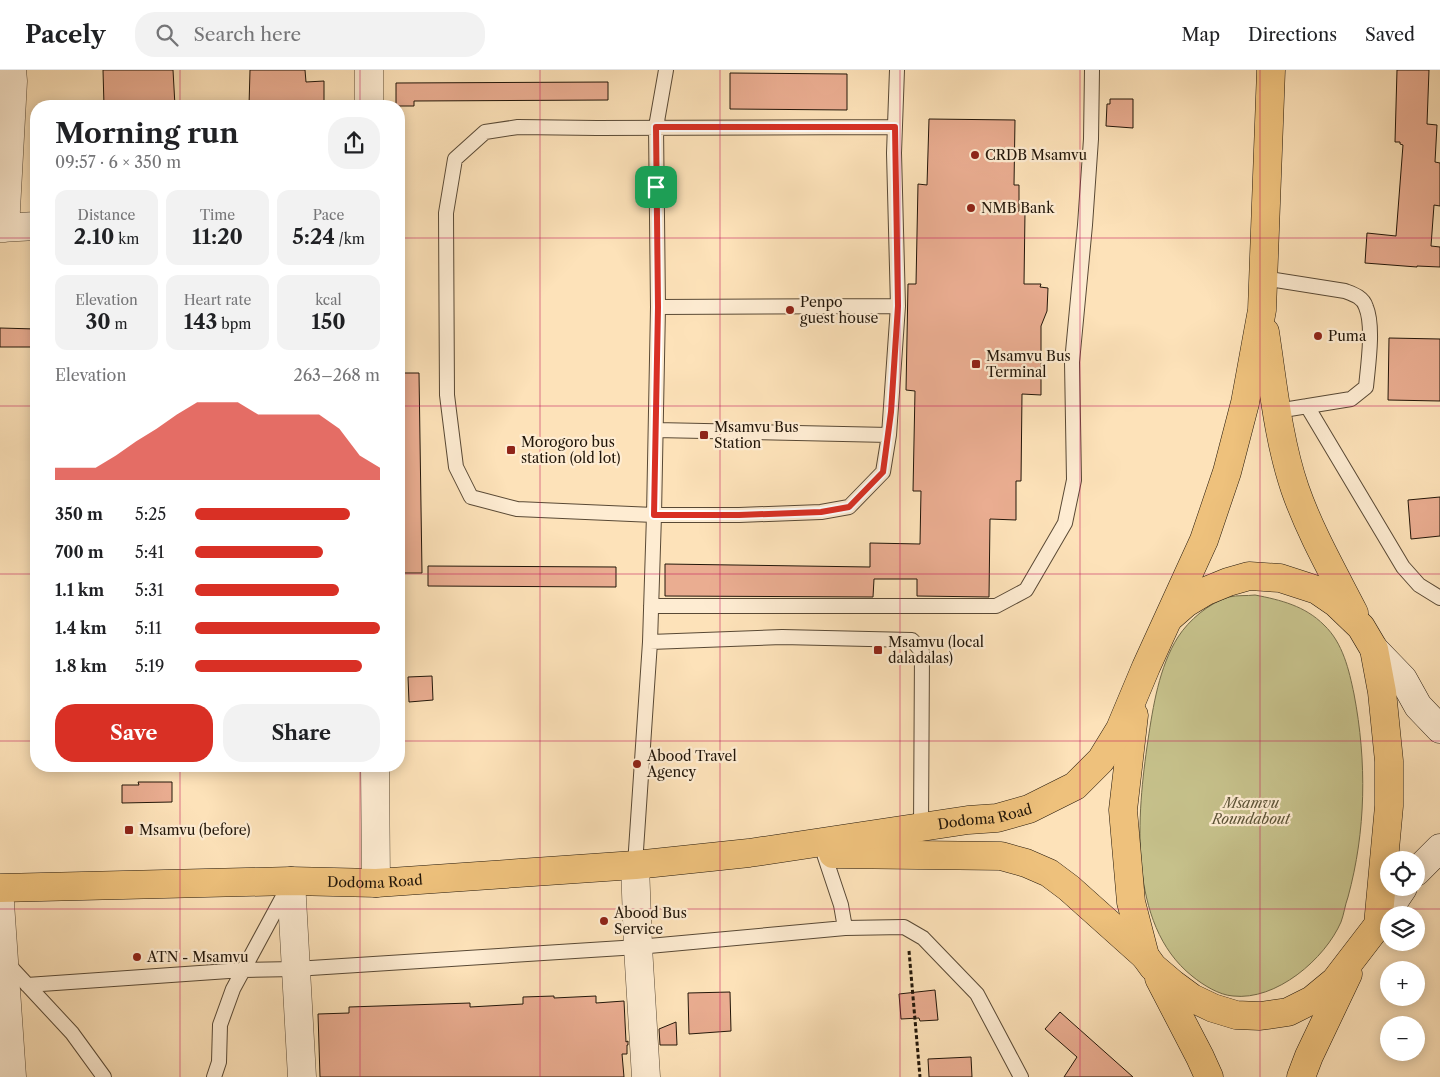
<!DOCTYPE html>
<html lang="en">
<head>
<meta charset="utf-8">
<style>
	:root { --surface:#fff; --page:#f2f2f2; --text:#202124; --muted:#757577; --line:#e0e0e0; --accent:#d93025 }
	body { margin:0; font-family:"Libre Caslon Text",serif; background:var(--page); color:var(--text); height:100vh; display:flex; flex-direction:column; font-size:19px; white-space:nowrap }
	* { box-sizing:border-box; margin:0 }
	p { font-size:16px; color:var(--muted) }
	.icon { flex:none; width:28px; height:28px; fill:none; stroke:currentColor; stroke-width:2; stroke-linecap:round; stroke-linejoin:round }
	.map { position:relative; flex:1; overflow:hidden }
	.sheet { position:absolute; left:30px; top:30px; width:375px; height:672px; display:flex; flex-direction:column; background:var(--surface); border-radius:20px; box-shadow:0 2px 12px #0003 }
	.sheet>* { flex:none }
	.tools { position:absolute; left:1380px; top:781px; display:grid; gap:10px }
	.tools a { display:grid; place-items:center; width:45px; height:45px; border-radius:50%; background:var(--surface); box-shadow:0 2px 12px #0003; font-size:25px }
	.pin { position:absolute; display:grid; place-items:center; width:42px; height:42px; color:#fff; margin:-21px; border-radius:10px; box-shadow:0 2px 8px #0006 }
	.round { display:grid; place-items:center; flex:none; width:52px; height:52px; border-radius:20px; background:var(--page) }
	.head { display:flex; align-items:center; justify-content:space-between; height:85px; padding:0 25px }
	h1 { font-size:28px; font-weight:700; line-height:38px }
	.metrics { display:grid; grid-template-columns:repeat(3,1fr); gap:8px; height:85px; padding:5px 25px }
	.metrics div { display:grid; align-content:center; border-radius:12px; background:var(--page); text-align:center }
	.metrics b { font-size:21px; font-weight:700 }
	.metrics small { font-size:14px; font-weight:400 }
	.metrics p { font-size:14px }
	.chart { height:140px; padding:10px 25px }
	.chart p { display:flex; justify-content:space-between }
	.chart svg { width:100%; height:90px; margin-top:5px; fill:var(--accent); opacity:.7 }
	.primary-button { display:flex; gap:10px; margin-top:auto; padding:10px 25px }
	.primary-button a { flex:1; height:58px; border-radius:20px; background:var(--accent); color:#fff; font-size:20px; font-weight:700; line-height:58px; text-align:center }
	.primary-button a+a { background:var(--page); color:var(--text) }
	ul { padding:0 25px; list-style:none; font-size:16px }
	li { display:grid; grid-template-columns:80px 60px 1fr; align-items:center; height:38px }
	li i { height:12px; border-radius:6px; background:var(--accent) }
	header { display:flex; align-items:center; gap:30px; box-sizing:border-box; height:70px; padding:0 25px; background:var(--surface); border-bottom:1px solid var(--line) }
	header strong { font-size:24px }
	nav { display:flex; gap:28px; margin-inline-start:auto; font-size:18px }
	.search { width:350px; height:45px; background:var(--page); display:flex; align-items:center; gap:12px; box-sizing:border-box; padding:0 18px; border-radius:20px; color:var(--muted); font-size:19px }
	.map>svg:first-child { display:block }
</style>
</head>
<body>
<header>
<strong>Pacely</strong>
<div class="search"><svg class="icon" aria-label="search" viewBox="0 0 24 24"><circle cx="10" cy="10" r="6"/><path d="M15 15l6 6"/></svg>Search here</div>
<nav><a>Map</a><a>Directions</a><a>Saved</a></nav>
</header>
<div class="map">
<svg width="1440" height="1007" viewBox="0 0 1440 1007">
	<rect width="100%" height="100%" fill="#fde2b9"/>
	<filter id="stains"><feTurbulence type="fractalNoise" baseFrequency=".004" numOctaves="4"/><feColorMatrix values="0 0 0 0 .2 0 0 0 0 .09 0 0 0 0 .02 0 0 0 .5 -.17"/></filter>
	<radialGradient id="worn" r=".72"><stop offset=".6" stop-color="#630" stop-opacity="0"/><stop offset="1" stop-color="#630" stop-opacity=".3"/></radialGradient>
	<path fill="#c6c18b" stroke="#746c4a" d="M1255,525C1281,530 1305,536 1324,555C1343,573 1349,600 1354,624C1367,692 1366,761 1348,827C1345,835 1344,844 1341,852C1325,889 1276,931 1233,926C1219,925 1203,915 1192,906C1127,854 1137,744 1148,670C1153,637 1159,597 1178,567C1189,550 1209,533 1229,527C1237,525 1247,526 1255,525Z"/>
	<path fill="#eaad91" stroke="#221609" d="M103,0H173L175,36H104Z
		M250,0H305L306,12L324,11V36H249Z
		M1397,0H1429L1427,54L1437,55L1435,92L1440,93V136L1434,135L1431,176L1440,177V197L1417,196V197L1365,193L1367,163L1396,166L1403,75L1400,74V72H1395Z
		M730,3L847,4V40L730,39Z
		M608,12V30L414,31V36H396V13Z
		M1110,29H1133V58L1106,56L1107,34H1110Z
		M929,49L1015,50L1014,115H1019V142H1025L1024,214H1041L1040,217L1048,218L1047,241L1041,256V325L1022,324L1021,411H1016V450L990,449L989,527L917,526V509H874L873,527L665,526V494L870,497V473L920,474L921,421H913L915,321L906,320L908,214H916L918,114L927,115Z
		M0,258L36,259V277H0Z
		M1389,268L1440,269V331L1388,330Z
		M399,303H419L422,503H402Z
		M1440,427V466L1411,469L1408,430Z
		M428,496L616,497V517L428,516Z
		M432,606L433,630L409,632L408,607Z
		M138,712H172V732L122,733V715H139Z
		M935,920L938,950L920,951L919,948L901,949L899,924Z
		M730,922L731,961L689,964L688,923Z
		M554,926V928L596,926V933L624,931L626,972L628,971V975H627V984H622L624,1007H320L318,944L349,943V937L470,933V937L523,934V927Z
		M1060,942L1133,1007H1064L1077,987L1045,959Z
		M676,952L677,975H660L659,959Z
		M971,987L972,1007H929L928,989Z"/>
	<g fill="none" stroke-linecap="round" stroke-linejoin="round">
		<defs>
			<path id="lane" d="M895,57L597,58L518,57L485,62L455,89L446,143L447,325L456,397L471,427L517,439L654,445H739L821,442L849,437L883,402L889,365L898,236L894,83L897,0
				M1263,208L1345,221C1353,224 1363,227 1366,237C1374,256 1368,296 1366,317L1351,329L1277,341
				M658,237L898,236
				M1307,336L1403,497L1419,515L1440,528
				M656,360L889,365
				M651,536H996L1026,520L1065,453L1074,410L1072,292L1085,155L1091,69L1092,0
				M650,572L782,567L912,570L922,582L921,758
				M824,784L841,835L845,858L904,857L923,868L977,924L1021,1007
				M635,795L650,572L654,445L658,237L656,57L666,0
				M6,892L72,963L104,1007
				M27,915L243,900L295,899L638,877L845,858
				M214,1007L219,992L220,955L233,919L287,819"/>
			<path id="street" d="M369,0V36
				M0,158L36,156
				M5,158L13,11L12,0
				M375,696L376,813
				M635,795L638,877L646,1007
				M291,811L302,1007
				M0,833L12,1007"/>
			<path id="secondary" d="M1374,579L1403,609L1418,636L1440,659
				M1416,802L1440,778
				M1378,855L1403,818"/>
			<g id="highway">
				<path d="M1265,262C1273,314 1278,369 1295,419C1310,462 1333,502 1354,543"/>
				<path d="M1134,645L1123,740L1131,832L1145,886L1153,897L1173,914L1192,928L1213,938L1236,945L1260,946L1288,942L1312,930L1335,911L1378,855L1389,736V691L1382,622L1374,579L1361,557L1336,533L1317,520L1280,508L1249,506L1228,512L1206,521L1186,533L1170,547"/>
				<path d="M833,784L1001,786L1026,793L1049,803L1069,818L1145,886"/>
				<path id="s1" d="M0,818L291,811L376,813L635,795L749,783L968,750L997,748L1029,739L1075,716L1101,690L1120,659L1146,597L1204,470L1227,402L1245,333L1262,240L1271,0"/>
				<path d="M1159,908L1200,987L1209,1007"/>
				<path d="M1301,1007L1309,986L1348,904"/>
			</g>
		</defs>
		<use href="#lane" stroke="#594935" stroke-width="16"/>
		<use href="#street" stroke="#594935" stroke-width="29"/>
		<use href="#secondary" stroke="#221609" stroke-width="29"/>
		<use href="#highway" stroke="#221609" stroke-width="29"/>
		<path stroke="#221609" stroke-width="3" stroke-dasharray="4 2.5" stroke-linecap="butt" d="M909,881L920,1007"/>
		<use href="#lane" stroke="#feecd2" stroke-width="14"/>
		<use href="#street" stroke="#feecd2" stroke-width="28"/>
		<use href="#secondary" stroke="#feecd2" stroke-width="28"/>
		<use href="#highway" stroke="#eec17c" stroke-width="28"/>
	</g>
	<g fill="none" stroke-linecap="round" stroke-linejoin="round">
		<defs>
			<path id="route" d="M656,57H895L898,236L891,342L883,402L849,437L821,442L739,445H654L658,237Z"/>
		</defs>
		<use href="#route" stroke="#fff" stroke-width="10"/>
		<use href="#route" stroke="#d93025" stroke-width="6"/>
	</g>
	<path fill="none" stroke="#c2185b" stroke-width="1" stroke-opacity="0.55" d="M180,0V36M360,0V36M540,0V1007M720,0V1007M900,0V1007M1080,0V1007M1260,0V1007M0,168H36M399,168H1440M0,336H36M399,336H1440M0,504H36M399,504H1440M0,671H36M399,671H1440M180,696V1007M360,696V1007M0,839H1440"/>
	<g fill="#8f2418" stroke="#feecd2" stroke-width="2">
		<circle cx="975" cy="85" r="5"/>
		<circle cx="971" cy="138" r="5"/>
		<circle cx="790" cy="240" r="5"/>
		<circle cx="1318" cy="266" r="5"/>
		<rect x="971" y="289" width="10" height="10" rx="2.5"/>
		<rect x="699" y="360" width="10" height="10" rx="2.5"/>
		<rect x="506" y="375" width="10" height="10" rx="2.5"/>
		<rect x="873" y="575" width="10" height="10" rx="2.5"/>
		<circle cx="637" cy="694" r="5"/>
		<rect x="124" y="755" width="10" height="10" rx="2.5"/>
		<circle cx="604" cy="851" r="5"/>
		<circle cx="137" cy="887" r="5"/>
	</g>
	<g text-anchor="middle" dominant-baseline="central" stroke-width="4.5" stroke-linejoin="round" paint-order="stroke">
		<g font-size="14" fill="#221609" stroke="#feecd2" text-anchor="start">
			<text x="985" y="85">CRDB Msamvu</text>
			<text x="981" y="138">NMB Bank</text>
			<text x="800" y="232">Penpo<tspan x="800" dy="16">guest house</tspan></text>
			<text x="1328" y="266">Puma</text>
			<text x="986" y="286">Msamvu Bus<tspan x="986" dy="16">Terminal</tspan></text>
			<text x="714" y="357">Msamvu Bus<tspan x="714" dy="16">Station</tspan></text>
			<text x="521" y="372">Morogoro bus<tspan x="521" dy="16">station (old lot)</tspan></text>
			<text x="888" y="572">Msamvu (local<tspan x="888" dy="16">daladalas)</tspan></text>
			<text x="647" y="686">Abood Travel<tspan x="647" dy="16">Agency</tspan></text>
			<text x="139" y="760">Msamvu (before)</text>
			<text x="614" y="843">Abood Bus<tspan x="614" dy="16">Service</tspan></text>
			<text x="147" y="887">ATN - Msamvu</text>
		</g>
		<g font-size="14" font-style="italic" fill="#5b5236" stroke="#feecd2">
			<text x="1251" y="733">Msamvu<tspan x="1251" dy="16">Roundabout</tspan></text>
		</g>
		<g font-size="14" fill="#221609" stroke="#feecd2">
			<text stroke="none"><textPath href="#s1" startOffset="989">Dodoma Road</textPath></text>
			<text stroke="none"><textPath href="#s1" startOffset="375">Dodoma Road</textPath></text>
		</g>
	</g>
	<rect width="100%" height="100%" filter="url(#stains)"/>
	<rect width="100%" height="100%" fill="url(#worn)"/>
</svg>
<div class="tools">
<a><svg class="icon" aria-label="locate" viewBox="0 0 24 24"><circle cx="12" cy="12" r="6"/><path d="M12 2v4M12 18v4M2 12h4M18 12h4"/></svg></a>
<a><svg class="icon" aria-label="layers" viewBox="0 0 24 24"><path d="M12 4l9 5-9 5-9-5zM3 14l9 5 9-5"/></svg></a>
<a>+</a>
<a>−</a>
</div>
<div class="pin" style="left:656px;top:117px;background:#1e9e55"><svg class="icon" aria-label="arrive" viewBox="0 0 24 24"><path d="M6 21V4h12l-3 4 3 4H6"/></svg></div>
<section class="sheet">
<div class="head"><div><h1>Morning run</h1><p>09:57 · 6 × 350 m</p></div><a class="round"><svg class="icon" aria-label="share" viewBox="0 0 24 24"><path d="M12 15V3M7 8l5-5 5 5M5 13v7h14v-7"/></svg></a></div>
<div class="metrics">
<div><p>Distance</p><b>2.10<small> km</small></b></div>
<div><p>Time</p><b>11:20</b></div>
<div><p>Pace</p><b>5:24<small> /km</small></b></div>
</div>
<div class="metrics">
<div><p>Elevation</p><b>30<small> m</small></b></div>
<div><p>Heart rate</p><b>143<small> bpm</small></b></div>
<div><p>kcal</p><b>150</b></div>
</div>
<div class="chart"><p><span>Elevation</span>263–268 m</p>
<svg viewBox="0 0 160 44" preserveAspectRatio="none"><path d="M0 44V38L10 38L20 38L30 32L40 25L50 19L60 12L70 6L80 6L90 6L100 12L110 12L120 12L130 12L140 19L150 32L160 38V44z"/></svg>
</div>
<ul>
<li><b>350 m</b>5:25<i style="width:84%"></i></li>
<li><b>700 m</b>5:41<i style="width:69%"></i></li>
<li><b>1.1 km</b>5:31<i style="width:78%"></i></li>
<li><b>1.4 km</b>5:11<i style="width:100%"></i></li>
<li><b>1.8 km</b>5:19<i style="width:90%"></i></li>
</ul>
<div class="primary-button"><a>Save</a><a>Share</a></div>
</section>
</div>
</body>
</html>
